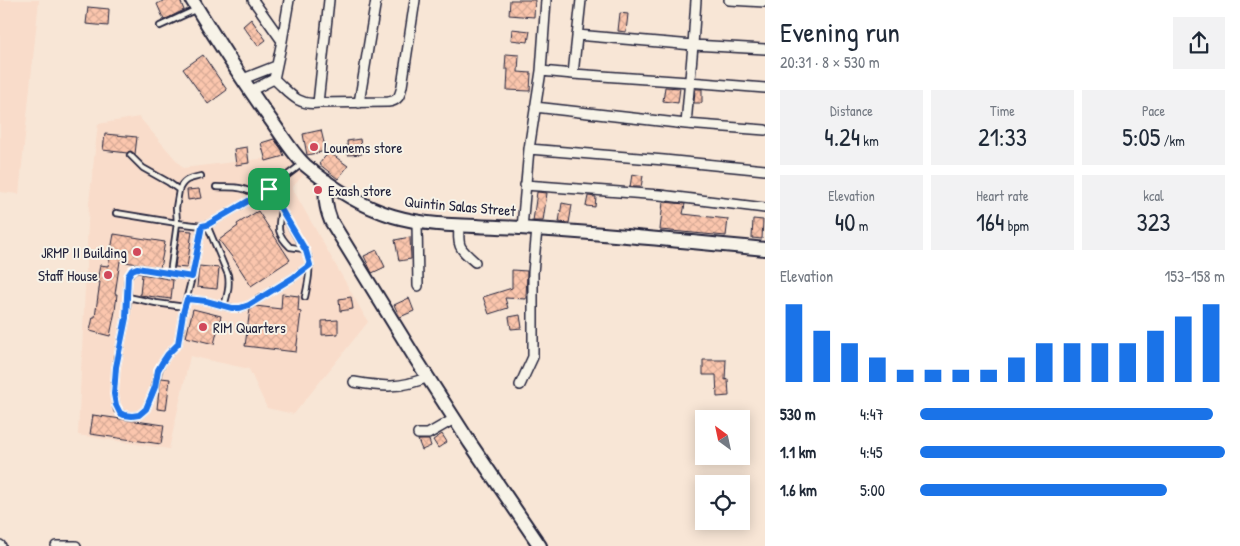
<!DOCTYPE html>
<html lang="en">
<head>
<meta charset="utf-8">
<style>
	:root { --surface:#fff; --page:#f2f2f3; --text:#1f2937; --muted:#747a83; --accent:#1a73e8 }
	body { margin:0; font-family:"Patrick Hand",sans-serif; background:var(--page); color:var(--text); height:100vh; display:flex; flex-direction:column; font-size:19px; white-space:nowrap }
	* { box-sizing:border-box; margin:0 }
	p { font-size:16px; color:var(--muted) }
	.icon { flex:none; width:28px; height:28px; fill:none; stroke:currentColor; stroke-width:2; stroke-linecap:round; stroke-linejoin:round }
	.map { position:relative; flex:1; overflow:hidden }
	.drawer { display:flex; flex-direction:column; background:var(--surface); width:475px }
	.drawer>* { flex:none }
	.needle { width:32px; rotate:327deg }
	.tools { position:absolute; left:695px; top:410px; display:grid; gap:10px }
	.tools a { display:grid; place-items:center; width:55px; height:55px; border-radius:0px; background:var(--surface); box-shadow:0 2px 12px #0003; font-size:25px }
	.pin { position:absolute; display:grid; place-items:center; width:42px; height:42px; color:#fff; margin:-21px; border-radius:10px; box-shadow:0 2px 8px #0006 }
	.round { display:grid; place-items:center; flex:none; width:52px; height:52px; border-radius:0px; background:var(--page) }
	.summary { display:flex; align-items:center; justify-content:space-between; height:85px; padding:0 15px }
	h1 { font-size:28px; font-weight:600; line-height:38px }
	.stats { display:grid; grid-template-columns:repeat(3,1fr); gap:8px; height:85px; padding:5px 15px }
	.stats div { display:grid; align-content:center; border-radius:0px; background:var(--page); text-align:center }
	.stats b { font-size:25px; font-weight:600 }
	.stats small { font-size:14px; font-weight:400 }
	.stats p { font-size:14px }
	.chart { height:140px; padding:10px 15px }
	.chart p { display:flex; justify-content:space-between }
	.chart svg { width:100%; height:90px; margin-top:5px; stroke:var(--accent); stroke-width:6 }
	ul { padding:0 15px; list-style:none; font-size:16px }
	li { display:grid; grid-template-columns:80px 60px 1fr; align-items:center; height:38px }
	li i { height:12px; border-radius:6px; background:var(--accent) }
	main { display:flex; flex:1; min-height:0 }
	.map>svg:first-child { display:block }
</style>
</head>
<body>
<main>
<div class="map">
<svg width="765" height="546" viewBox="0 0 765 546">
	<defs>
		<pattern id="building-cross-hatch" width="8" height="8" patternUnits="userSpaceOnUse" patternTransform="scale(1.25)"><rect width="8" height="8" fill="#fbc6ad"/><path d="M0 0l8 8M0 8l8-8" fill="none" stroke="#d7aa96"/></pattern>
	</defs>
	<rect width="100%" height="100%" fill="#f8e6d6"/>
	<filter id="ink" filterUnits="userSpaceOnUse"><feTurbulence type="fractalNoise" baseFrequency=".02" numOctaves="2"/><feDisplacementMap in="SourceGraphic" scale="10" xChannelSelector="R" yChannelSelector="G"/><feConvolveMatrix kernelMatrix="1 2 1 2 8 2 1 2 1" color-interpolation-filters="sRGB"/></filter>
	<g filter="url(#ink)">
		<path fill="#f9dcca" d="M0,0H39L19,194L0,192Z
			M139,117L183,168L286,156L304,174L292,188L368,322L294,414L267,408L249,369L190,356L169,449L78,435L89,203L98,124Z"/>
		<path fill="url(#building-cross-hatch)" stroke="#22223b" d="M165,0H180L184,10L164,20L157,4Z
			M510,0H535L534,17L509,15Z
			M88,7L109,9L108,26L86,24Z
			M620,13L628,14L626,32L618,31Z
			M251,19L266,40L258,46L243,26Z
			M512,29L530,31L528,42L511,40Z
			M506,54L519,55L518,72L531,73L530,91L507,90L508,69H505Z
			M203,55L227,90L208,104L183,69Z
			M665,87L680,88L678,103L663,101Z
			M695,89H702V103H694Z
			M321,130L326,151L307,155L303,134Z
			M105,134L137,137L135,154L131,151L127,153L103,150Z
			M274,139L282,150L284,156L266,161L261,143Z
			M360,139L362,154L348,155L347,141Z
			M247,147L249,163L236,165L234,149Z
			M329,152L348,166L338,179L319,164Z
			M632,174L643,176L641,187H630Z
			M199,189L201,198L188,200L187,190Z
			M537,192L547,193L543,221H533Z
			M588,196L596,197L595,207L586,206Z
			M663,202L685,204L683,214L728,219L726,236L660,230Z
			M562,203L572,205L569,223L559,222Z
			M258,211L290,260L251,286L235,261L219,240L238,226L237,224Z
			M753,219L763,220L762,239L752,238Z
			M180,230L192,231L187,268L175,267Z
			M114,234L165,242L160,268L120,261L115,294H117L115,311L110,336L90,331L93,317H95L100,282H97L100,265L108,266Z
			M410,237L411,259L399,261L395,240Z
			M377,250L385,267L372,273L364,256Z
			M199,266L219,268L217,289L197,287Z
			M512,270L527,271L526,299L505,298L508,308L489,314L483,297L512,288Z
			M142,274L173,280L171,299L140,295Z
			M282,294L299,296L298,311L301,312L296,352L245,346L250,309L255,306L281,309Z
			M351,297L353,309L340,311L339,299Z
			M409,298L414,311L400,317L394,305Z
			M193,309L221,316L214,344L186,337Z
			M520,315L522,328L511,329L509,317Z
			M338,320V334L322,335V321Z
			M703,360H726L725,380L728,379L729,396L717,397L716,375H703Z
			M161,378L170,379L166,410L157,409L159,389Z
			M93,415L164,425L161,444L90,434Z
			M442,434L447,442L438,448L433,440Z
			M418,440H429L431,446L422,450Z"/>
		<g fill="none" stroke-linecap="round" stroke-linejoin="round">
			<defs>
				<path id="lane" d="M160,26L197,9
					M130,155L143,168L168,182L179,190L176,208L177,223L170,274
					M216,187C235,188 240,185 258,196
					M269,189L308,256C311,270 308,283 305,297
					M179,190C184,178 190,179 201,176
					M281,210C278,228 276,233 290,247L304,249
					M116,213L177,223L202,226L207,225L269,189L302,164
					M128,297C127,287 125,275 135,269L192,277
					M187,299L206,301L224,306C227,296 230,286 228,275L207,225
					M224,306L233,308H241L249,305L294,277L310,265
					M185,307L156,303L128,297L126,318L116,367L114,393L117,410L124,415L132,416L139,415L146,409L155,387L159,370L162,363L168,354L178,344L183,313L192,277L202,226"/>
				<path id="street" d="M253,0L282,41L274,79C289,92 297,106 318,103L329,0
					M729,0L765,2
					M577,35L693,45L765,49
					M282,41L289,0
					M541,71L573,74L689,82L765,88
					M573,74L581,0
					M243,79L276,66
					M250,91L274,79
					M318,103L388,102C399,101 400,95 402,86L415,0
					M359,103L376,0
					M535,107L686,124L765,130
					M686,124L693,45L696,0
					M529,149L664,160L765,170
					M525,185L660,195L765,208
					M417,221L418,286
					M459,225C458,247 458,247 475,262
					M522,228L529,149L541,71L546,0
					M354,382C383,387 400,389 428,377
					M520,385L533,357V273L537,229
					M418,434H428L454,419
					M0,545L1,546
					M56,546H76"/>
				<path id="secondary" d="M192,0C218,42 244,83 273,123C283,137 293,154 305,165C331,187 360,206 393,216C433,228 479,225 520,228C602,233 684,241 765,249
					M326,181C325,197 325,206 331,221L414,356L470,443L540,546"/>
			</defs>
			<use href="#lane" stroke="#22223b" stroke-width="8"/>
			<use href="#street" stroke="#22223b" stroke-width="12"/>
			<use href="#secondary" stroke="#22223b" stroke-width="16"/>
			<use href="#lane" stroke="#f7f3e8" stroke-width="4.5"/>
			<use href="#street" stroke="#f7f3e8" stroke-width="9"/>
			<use href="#secondary" stroke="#f7f3e8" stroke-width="12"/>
		</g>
	</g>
	<g fill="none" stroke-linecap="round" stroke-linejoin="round" filter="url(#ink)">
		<defs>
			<path id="route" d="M269,189L306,251L310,265L294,277L249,305L240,308H232L206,301L187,299L183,313L178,344L168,354L162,363L158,370L155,387L146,409L139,415L132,416L124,415L120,413L116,405L114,394L116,367L126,318L128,276L132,270L137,268L192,277L202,226L207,225Z"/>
		</defs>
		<use href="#route" stroke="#fff" stroke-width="10"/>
		<use href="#route" stroke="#1a73e8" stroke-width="6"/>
	</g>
	<g fill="#d1495b" stroke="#f7f3e8" stroke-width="2">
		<circle cx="314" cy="147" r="5"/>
		<circle cx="318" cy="190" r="5"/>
		<circle cx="137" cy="252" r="5"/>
		<circle cx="108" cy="275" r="5"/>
		<circle cx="203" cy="327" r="5"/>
	</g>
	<g text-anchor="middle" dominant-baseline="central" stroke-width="4" stroke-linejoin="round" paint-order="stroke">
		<g font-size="15" fill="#22223b" stroke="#f7f3e8" text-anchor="start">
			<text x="324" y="147">Lounems store</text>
			<text x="328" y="190">Exash store</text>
			<text x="127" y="252" text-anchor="end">JRMP II Building</text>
			<text x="98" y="275" text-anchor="end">Staff House</text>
			<text x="213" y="327">RIM Quarters</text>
		</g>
		<g font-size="15" fill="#22223b" stroke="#f7f3e8">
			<text transform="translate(460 206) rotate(5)">Quintin Salas Street</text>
		</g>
	</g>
</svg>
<div class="tools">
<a><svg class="needle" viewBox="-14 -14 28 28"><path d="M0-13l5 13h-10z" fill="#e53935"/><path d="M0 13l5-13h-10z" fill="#747a83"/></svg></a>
<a><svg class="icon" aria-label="locate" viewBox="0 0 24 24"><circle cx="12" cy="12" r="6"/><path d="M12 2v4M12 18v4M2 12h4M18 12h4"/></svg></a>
</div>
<div class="pin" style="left:269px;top:189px;background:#1e9e55"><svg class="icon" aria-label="arrive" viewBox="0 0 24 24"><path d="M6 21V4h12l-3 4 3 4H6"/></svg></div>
</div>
<section class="drawer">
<div class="summary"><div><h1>Evening run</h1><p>20:31 · 8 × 530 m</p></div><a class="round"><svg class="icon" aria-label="share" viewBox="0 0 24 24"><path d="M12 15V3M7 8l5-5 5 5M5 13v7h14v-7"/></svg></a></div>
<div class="stats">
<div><p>Distance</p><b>4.24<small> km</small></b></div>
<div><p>Time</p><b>21:33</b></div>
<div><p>Pace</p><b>5:05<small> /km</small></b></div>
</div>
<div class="stats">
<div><p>Elevation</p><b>40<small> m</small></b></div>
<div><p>Heart rate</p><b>164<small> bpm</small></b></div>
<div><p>kcal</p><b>323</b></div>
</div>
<div class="chart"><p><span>Elevation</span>153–158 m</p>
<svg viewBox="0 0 160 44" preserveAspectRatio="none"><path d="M5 44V6M15 44V19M25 44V25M35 44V32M45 44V38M55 44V38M65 44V38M75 44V38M85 44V32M95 44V25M105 44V25M115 44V25M125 44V25M135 44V19M145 44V12M155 44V6"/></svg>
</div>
<ul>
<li><b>530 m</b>4:47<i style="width:96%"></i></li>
<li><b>1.1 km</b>4:45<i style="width:100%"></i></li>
<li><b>1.6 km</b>5:00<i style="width:81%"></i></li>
</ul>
</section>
</main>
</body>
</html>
